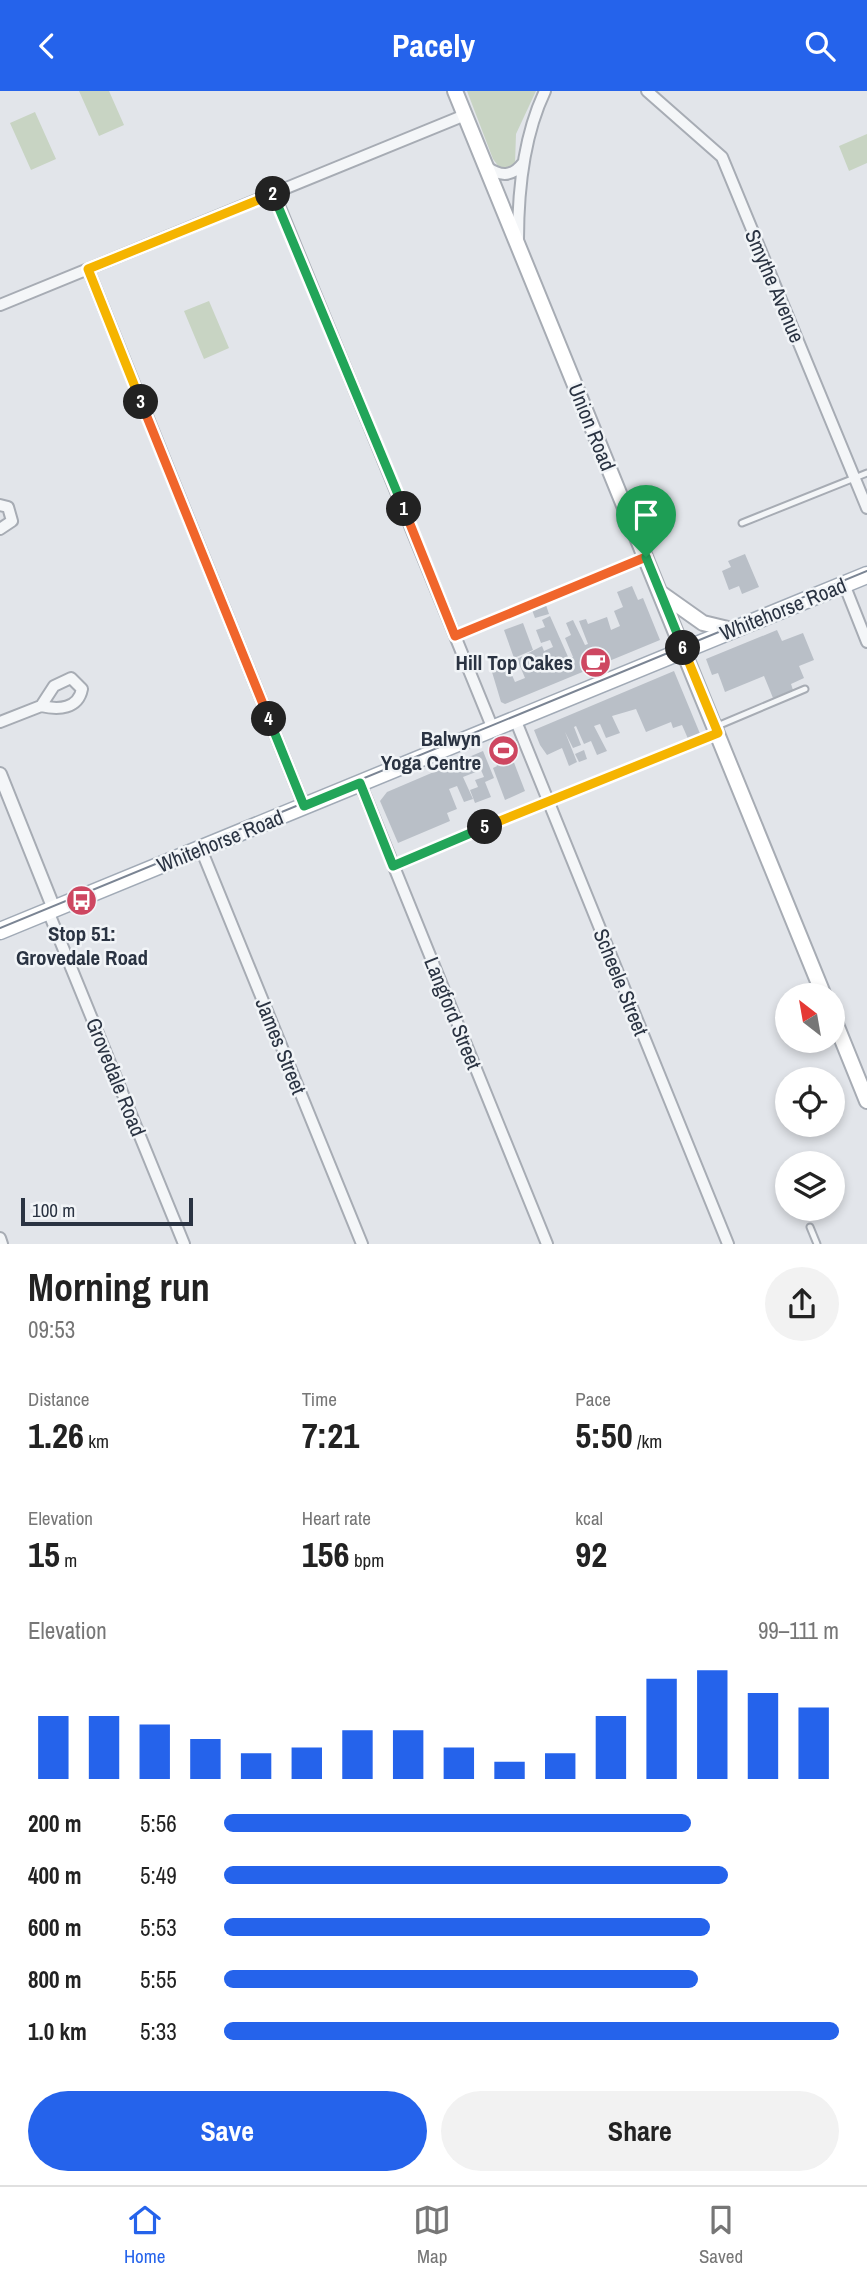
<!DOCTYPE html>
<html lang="en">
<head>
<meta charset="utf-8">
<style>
	:root { --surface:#fff; --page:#f2f2f2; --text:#222; --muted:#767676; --line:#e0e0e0; --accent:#2563eb }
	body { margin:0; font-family:"Archivo Narrow",sans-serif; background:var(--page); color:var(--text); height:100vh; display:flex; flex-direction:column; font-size:26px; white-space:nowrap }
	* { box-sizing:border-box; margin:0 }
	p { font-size:23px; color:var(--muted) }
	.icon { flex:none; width:38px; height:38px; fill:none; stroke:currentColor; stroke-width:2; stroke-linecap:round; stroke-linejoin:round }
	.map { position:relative; height:1153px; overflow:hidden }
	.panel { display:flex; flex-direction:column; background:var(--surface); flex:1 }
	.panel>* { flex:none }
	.needle { width:46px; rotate:329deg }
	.tools { position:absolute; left:775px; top:892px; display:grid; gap:14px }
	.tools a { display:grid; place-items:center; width:70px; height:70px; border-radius:50%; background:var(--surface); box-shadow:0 4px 10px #0003; font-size:35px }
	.scale { position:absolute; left:21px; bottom:18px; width:172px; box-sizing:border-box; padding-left:7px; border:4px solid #2a3342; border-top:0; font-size:19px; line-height:24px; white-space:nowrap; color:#2a3342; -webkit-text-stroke:5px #f1f4f7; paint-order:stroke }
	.pin { position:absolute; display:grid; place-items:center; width:60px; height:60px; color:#fff; margin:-72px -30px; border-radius:50% 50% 50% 0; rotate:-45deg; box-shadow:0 0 7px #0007 }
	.pin .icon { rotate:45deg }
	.km { position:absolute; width:35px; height:35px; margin:-18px; border-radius:50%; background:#222; color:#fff; font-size:19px; line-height:35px; text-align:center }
	.round { display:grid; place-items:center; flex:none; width:74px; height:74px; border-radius:37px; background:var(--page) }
	.summary { display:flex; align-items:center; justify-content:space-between; height:119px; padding:0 28px }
	h1 { font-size:38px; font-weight:700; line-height:52px }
	.metrics { display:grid; grid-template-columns:repeat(3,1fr); gap:10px; height:119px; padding:7px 28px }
	.metrics div { display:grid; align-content:center }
	.metrics b { font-size:35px; font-weight:700 }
	.metrics small { font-size:19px; font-weight:400 }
	.metrics p { font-size:19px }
	.chart { height:196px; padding:14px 28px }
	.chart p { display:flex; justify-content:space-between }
	.chart svg { width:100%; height:126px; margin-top:7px; stroke:var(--accent); stroke-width:6 }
	.primary-button { display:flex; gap:14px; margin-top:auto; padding:14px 28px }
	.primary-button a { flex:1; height:80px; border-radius:42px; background:var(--accent); color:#fff; font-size:28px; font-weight:700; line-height:80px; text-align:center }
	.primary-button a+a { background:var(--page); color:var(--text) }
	ul { padding:0 28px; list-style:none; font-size:23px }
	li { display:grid; grid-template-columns:112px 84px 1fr; align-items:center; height:52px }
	li i { height:18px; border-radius:9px; background:var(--accent) }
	header { display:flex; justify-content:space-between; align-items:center; height:91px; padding:0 28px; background:var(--accent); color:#fff; font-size:32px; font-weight:700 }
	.menu { display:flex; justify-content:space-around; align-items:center; height:98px; border-top:2px solid var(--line); background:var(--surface); font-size:19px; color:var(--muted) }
	.menu a { display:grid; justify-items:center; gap:4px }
	.menu .selected { color:var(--accent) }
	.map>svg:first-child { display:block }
</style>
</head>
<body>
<header><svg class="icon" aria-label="back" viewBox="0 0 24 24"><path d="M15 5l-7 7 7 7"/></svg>Pacely<svg class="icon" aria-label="search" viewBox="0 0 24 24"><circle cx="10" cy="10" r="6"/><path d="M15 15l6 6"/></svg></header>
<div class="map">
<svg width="867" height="1153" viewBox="0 0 867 1153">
	<rect width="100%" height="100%" fill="#e2e5ea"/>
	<path fill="#c8d4c3" d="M79,0H109L124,34L99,45Z
		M467,0H536L516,43L515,73L502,80L493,68Z
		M35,21L56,68L31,79L10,32Z
		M867,43V72L849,80L839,55Z
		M209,210L229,257L204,268L184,220Z"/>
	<path fill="#b9bfc7" d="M745,463L759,496L742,503L739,495L729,499L722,480L731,476L728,470Z
		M632,495L638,509L643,507L660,549L505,613L501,611L492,581L508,575L515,591L525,587L517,568L542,555L544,560L553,556L550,549L541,552L536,539L545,536L542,529L550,525L569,568L573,566L565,547L571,544L566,532L573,529L585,554L588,553L579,530L586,528L588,533L607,526L611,539L620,535L614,520L623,516L617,501Z
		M546,514L549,523L535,527L532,519Z
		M523,532L533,559L514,567L504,539Z
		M777,539L782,550L803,542L814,569L799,575L804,587L791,593L793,599L773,607L764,585L725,601L718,582L712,584L706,568Z
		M674,580L701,645L689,650L682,634L673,637L671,631L646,641L636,618L612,625L620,642L606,647L600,633L594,635L607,660L597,664L591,650L584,653L576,635L574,636L581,654L573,657L565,641L577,671L569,675L562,657L547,664L540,654L534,639Z
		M506,652L512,654L517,667L513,669L525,700L505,709L493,677L497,675L491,658Z
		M584,659L587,668L579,671L575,663Z
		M483,660L494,687L485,691L491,706L475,712L470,699L478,696L475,689L484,686L481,679L463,686L473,708L464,711L457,695L449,698L457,718L447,722L450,730L398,752L380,710L387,701Z"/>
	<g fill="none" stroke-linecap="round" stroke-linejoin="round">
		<defs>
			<path id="service" d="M742,432L867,382
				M455,545L643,467
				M715,636L805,598
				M393,775L717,642
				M810,1136L817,1153"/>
			<path id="minor" d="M647,0L722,66L867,417
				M487,76C501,86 512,86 523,72
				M274,102L493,638
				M518,149C518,99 523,46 545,0
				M88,178L304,715
				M0,214L465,24
				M0,414L8,416L12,430L0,438
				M844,493L867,551
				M71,587L82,598C78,618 59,619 41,615L54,595Z
				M515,628L728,1153
				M0,631L41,615
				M360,692L547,1153
				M201,758L362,1153
				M48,820L184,1153
				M0,1147L2,1153"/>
			<path id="tertiary" d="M0,683L54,818"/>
			<path id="secondary" d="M455,0L824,905
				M662,503L703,532L732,539
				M833,926L867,1010"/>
			<path id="primary" d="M0,840L867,484"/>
		</defs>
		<use href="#service" stroke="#a7acb4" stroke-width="9"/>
		<use href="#minor" stroke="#a7acb4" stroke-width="14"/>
		<use href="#tertiary" stroke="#a7acb4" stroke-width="16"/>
		<use href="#secondary" stroke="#a7acb4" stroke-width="18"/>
		<use href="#primary" stroke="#a1aab6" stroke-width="19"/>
		<use href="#service" stroke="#f4f6f8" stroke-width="5"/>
		<use href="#minor" stroke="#f4f6f8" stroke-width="10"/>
		<use href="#tertiary" stroke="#f4f6f8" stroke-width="12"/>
		<use href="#secondary" stroke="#fff" stroke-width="14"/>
		<use href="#primary" stroke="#fff" stroke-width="16"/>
		<path stroke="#7b8594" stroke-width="2" d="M0,837L867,480"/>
	</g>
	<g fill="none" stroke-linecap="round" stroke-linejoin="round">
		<defs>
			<path id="split-1" d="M404,418L455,545L646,466"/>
			<path id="split-2" d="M273,103L404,418"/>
			<path id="split-3" d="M141,311L88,178L273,103"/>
			<path id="split-4" d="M141,311L269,628"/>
			<path id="split-5" d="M269,628L304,715L360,692L393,775L485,736"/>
			<path id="split-6" d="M485,736L718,642L683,557"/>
			<path id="split-7" d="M646,466L683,557"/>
		</defs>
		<use href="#split-1" stroke="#fff" stroke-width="14"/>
		<use href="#split-2" stroke="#fff" stroke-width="14"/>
		<use href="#split-3" stroke="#fff" stroke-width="14"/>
		<use href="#split-4" stroke="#fff" stroke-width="14"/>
		<use href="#split-5" stroke="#fff" stroke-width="14"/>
		<use href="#split-6" stroke="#fff" stroke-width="14"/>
		<use href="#split-7" stroke="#fff" stroke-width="14"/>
		<use href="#split-1" stroke="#f0652b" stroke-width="9"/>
		<use href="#split-2" stroke="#22a559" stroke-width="9"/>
		<use href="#split-3" stroke="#f5b400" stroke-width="9"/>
		<use href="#split-4" stroke="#f0652b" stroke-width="9"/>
		<use href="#split-5" stroke="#22a559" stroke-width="9"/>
		<use href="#split-6" stroke="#f5b400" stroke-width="9"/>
		<use href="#split-7" stroke="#22a559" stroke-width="9"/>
	</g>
	<defs>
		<symbol id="cafe-disc" viewBox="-11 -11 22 22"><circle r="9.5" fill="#ce4761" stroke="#f1f4f7"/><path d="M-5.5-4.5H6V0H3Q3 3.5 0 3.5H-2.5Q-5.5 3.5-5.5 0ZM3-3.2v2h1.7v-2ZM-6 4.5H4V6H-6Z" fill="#fff"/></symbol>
		<symbol id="stadium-disc" viewBox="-11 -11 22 22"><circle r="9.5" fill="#ce4761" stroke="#f1f4f7"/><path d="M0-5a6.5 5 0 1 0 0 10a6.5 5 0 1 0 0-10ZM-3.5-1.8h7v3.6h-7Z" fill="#fff"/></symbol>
		<symbol id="bus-disc" viewBox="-11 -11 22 22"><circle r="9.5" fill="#ce4761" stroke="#f1f4f7"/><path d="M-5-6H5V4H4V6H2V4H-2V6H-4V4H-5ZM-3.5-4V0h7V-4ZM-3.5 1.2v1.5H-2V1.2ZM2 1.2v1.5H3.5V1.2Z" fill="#fff"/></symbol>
	</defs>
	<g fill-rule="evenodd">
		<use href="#cafe-disc" x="578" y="554" width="35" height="35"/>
		<use href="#stadium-disc" x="486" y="642" width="35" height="35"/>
		<use href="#bus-disc" x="64" y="792" width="35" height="35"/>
	</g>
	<g text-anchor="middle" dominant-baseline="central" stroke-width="5" stroke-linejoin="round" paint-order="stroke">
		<g font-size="21" fill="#2a3342" stroke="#f1f4f7">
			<text transform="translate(775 195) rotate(67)">Smythe Avenue</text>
			<text transform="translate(592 336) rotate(68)">Union Road</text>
			<text transform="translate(783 518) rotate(-22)">Whitehorse Road</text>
			<text transform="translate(220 750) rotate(-22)">Whitehorse Road</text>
			<text transform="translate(621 891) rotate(68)">Scheele Street</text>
			<text transform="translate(453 922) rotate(68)">Langford Street</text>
			<text transform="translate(281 955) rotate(68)">James Street</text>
			<text transform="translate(116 986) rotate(68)">Grovedale Road</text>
		</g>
		<g font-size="21" font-weight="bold" fill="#2a3342" stroke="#f1f4f7" text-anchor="end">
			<text x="573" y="571">Hill Top Cakes</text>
			<text x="481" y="647">Balwyn<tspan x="481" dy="24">Yoga Centre</tspan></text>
			<text x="82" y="842" text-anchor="middle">Stop 51:<tspan x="82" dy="24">Grovedale Road</tspan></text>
		</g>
	</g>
</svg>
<div class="tools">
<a><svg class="needle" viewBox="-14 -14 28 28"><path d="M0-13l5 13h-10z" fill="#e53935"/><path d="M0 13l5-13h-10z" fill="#767676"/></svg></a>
<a><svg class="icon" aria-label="locate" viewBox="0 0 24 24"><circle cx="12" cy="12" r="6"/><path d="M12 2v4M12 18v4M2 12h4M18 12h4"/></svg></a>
<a><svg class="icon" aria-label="layers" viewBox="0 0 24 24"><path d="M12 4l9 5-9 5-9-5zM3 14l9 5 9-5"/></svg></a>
</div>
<div class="scale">100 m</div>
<div class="pin" style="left:646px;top:466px;background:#1e9e55"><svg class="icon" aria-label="arrive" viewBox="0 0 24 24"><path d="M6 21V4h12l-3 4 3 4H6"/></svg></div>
<b class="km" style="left:404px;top:418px">1</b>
<b class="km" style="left:273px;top:103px">2</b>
<b class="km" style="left:141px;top:311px">3</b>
<b class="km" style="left:269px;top:628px">4</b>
<b class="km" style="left:485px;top:736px">5</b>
<b class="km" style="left:683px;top:557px">6</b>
</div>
<section class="panel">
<div class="summary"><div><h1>Morning run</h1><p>09:53</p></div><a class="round"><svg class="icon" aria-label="share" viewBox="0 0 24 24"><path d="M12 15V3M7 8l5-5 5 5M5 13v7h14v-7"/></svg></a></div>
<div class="metrics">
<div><p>Distance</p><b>1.26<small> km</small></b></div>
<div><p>Time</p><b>7:21</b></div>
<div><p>Pace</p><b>5:50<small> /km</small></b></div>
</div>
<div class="metrics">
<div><p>Elevation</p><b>15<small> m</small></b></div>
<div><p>Heart rate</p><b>156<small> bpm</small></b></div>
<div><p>kcal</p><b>92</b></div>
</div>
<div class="chart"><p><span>Elevation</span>99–111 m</p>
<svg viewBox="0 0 160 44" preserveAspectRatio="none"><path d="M5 44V22M15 44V22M25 44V25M35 44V30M45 44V35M55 44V33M65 44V27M75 44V27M85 44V33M95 44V38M105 44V35M115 44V22M125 44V9M135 44V6M145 44V14M155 44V19"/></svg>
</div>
<ul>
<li><b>200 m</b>5:56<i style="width:76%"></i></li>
<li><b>400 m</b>5:49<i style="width:82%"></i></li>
<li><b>600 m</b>5:53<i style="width:79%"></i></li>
<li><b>800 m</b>5:55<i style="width:77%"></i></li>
<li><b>1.0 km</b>5:33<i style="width:100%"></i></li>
</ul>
<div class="primary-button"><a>Save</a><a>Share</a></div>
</section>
<nav class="menu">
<a class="selected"><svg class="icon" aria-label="home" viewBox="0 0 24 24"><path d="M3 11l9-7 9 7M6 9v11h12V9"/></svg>Home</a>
<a><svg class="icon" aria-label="map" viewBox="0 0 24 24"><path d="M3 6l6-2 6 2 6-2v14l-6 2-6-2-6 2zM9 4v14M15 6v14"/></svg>Map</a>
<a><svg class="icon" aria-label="saved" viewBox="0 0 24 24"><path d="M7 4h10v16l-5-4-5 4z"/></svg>Saved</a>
</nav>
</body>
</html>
